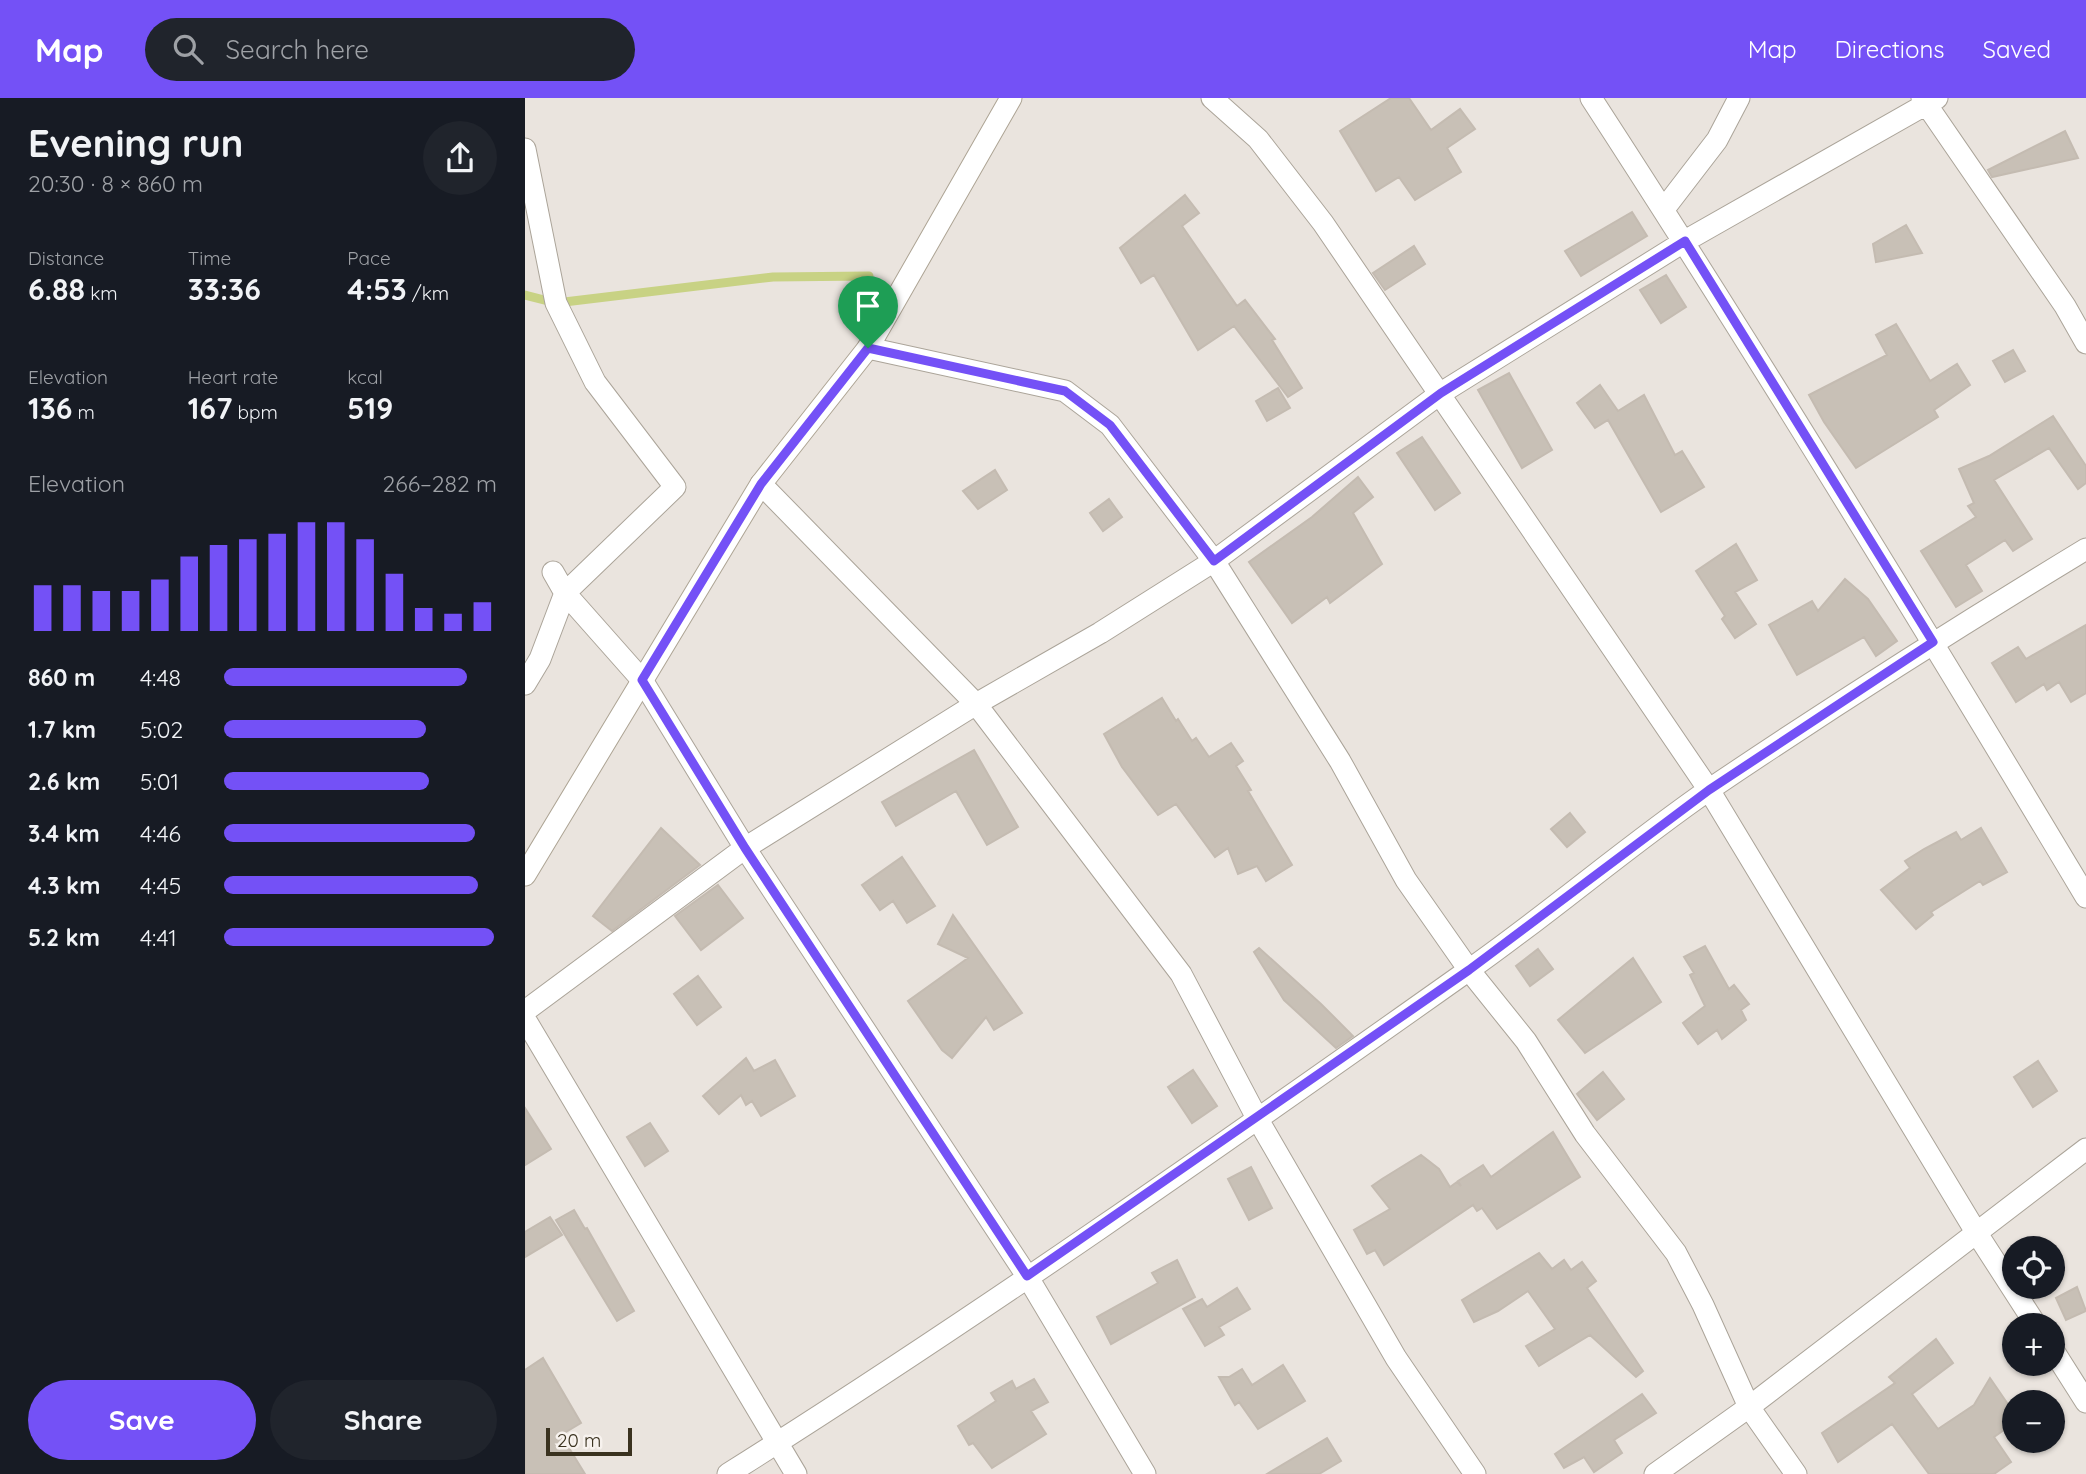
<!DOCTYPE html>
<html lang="en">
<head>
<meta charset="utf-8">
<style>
	:root { --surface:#171b24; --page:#20242c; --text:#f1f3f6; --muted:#9ea1a6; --accent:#7451f6 }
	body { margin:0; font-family:Quicksand,sans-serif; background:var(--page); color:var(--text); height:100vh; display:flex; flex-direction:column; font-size:26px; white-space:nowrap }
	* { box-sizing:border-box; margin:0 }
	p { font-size:23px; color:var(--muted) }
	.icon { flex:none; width:38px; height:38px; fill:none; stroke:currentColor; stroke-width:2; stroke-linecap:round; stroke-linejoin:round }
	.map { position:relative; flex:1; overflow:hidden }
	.details { display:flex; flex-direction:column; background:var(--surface); width:525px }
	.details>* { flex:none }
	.controls { position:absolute; left:1477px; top:1138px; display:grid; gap:14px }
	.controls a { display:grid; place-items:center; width:63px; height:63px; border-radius:50%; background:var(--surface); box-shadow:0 2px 5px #0004; font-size:35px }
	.scale { position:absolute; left:21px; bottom:18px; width:86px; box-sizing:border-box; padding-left:7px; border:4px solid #3a321f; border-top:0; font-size:19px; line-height:24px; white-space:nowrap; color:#3a321f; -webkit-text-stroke:5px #f7f2ee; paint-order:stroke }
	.pin { position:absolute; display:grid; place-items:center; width:60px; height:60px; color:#fff; margin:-72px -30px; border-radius:50% 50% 50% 0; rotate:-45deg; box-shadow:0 0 7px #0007 }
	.pin .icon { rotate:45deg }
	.round { display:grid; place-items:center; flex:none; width:74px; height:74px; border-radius:37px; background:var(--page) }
	.overview { display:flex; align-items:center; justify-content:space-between; height:119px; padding:0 28px }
	h1 { font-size:38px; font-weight:800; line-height:52px }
	.metrics { display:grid; grid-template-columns:repeat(3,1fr); gap:10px; height:119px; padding:7px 28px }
	.metrics div { display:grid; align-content:center }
	.metrics b { font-size:30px; font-weight:800 }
	.metrics small { font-size:19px; font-weight:400 }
	.metrics p { font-size:19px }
	.chart { height:196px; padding:14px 28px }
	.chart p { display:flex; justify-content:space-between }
	.chart svg { width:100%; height:126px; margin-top:7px; stroke:var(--accent); stroke-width:6 }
	.primary-button { display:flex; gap:14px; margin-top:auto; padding:14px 28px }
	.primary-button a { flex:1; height:80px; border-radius:42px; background:var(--accent); color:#fff; font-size:28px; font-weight:800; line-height:80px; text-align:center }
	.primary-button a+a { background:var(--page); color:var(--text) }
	ul { padding:0 28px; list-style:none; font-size:23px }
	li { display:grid; grid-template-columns:112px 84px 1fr; align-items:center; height:52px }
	li i { height:18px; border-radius:9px; background:var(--accent) }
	header { display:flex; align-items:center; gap:42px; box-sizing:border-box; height:98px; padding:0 35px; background:var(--accent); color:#fff }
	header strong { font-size:33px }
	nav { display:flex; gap:38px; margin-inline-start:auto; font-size:24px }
	.search { width:490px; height:63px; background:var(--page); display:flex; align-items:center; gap:18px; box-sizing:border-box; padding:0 24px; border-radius:38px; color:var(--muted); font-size:26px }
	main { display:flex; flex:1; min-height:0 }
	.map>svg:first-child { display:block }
</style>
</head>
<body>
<header>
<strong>Map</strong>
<div class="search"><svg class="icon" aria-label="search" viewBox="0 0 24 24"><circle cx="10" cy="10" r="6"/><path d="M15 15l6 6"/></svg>Search here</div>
<nav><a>Map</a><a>Directions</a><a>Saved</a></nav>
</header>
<main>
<section class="details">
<div class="overview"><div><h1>Evening run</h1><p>20:30 · 8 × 860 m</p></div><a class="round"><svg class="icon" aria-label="share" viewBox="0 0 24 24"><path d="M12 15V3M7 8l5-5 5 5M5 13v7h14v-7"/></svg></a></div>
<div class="metrics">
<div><p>Distance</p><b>6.88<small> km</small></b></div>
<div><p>Time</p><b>33:36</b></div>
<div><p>Pace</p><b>4:53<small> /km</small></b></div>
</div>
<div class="metrics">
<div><p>Elevation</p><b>136<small> m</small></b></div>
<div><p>Heart rate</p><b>167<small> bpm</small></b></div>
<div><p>kcal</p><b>519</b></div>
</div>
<div class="chart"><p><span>Elevation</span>266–282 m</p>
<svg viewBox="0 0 160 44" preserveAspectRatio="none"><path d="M5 44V28M15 44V28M25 44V30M35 44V30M45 44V26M55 44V18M65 44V14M75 44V12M85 44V10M95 44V6M105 44V6M115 44V12M125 44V24M135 44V36M145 44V38M155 44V34"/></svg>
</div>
<ul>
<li><b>860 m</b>4:48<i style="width:89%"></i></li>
<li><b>1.7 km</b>5:02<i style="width:74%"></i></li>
<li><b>2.6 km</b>5:01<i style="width:75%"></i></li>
<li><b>3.4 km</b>4:46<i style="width:92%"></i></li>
<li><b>4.3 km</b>4:45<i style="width:93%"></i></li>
<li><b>5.2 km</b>4:41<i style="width:99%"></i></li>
</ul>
<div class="primary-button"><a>Save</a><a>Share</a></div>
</section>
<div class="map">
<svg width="1561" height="1376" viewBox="0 0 1561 1376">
	<rect width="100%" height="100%" fill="#eae4de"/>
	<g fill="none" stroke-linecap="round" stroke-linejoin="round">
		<path stroke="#c8d284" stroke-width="9" d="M0,197L31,205L248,179L344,178"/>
	</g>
	<path fill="#c8c0b6" stroke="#c4bbb1" stroke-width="2" d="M866,0H884L906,32L935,11L950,31L922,50L936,74L890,102L874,79L851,93L815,33Z
		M1540,33L1553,60L1467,79L1463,72Z
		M660,97L674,115L657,128L712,208L720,202L750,241L747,242L777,290L763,299L709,228L673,252L629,177L616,185L595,150Z
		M1107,114L1122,138L1056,178L1040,153Z
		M1381,127L1397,155L1351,164L1348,146Z
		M889,148L900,166L860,192L848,175Z
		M1141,177L1161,209L1136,225L1115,192Z
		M1371,226L1405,283L1432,266L1445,287L1409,312L1413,319L1331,370L1299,324L1284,297L1362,257L1351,237Z
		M1488,252L1500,273L1480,284L1468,263Z
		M984,275L1027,352L997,370L953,292Z
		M1075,287L1093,313L1119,297L1150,357L1157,353L1179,389L1136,414L1083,322L1070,330L1052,305Z
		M753,290L765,310L742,323L731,303Z
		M1528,318L1561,368V385L1553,391L1524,350L1469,382L1507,441L1488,453L1480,442L1441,467L1457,493L1431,509L1396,453L1451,419L1443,408L1449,405L1434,371L1464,358Z
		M897,339L935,395L910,412L872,355Z
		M470,372L482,392L453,411L438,393Z
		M833,379L848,399L828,415L857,466L805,505L802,499L767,525L724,464L787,419Z
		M584,401L597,419L578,433L565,415Z
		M1211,446L1232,482L1210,494L1231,526L1210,540L1197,521L1200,518L1171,473Z
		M1320,481L1343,501L1372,543L1351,558L1339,539L1272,577L1244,527L1287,503L1293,513Z
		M1561,527V595L1546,604L1534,584L1522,592L1519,586L1491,604L1467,565L1493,549L1501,561Z
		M637,600L651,623L653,621L667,643L671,640L684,659L706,645L718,663L711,668L726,692L723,693L767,767L741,783L732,768L713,776L703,750L690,759L651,706L633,717L597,669L579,636Z
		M449,652L493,729L462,747L431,693L371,728L357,704Z
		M1045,715L1060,734L1042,749L1026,731Z
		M136,730L175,767L87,833L68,818Z
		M1456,730L1482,774L1458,787L1455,783L1406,814L1408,817L1391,831L1356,792L1385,770L1380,763L1399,751L1431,734L1436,742Z
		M377,759L410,808L382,825L368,803L355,812L337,787Z
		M193,787L218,820L176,852L150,818Z
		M428,817L497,915L469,932L461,919L427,960L417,952L383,903L443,860L413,846Z
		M1180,848L1204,891L1209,887L1224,906L1216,912L1221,922L1197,941L1192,932L1173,946L1158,925L1180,908L1165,877L1169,875L1159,859Z
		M734,850L796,906L828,938L811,950L759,902L729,854Z
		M1013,851L1028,871L1005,888L991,868Z
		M1108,860L1136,904L1060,955L1033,922Z
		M173,878L196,909L172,927L149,896Z
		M221,960L229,973L250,962L270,998L236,1018L227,1003L221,1007L216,997L194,1016L178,998Z
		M1513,963L1532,993L1508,1009L1489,979Z
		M668,972L692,1008L667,1025L643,989Z
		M1078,974L1099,1001L1072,1022L1052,996Z
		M0,1010L26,1051L0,1067Z
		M125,1025L143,1053L120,1068L102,1039Z
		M1028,1034L1055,1079L972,1131L957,1110L952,1113L948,1107L859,1167L850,1152L842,1156L829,1132L865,1111L847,1088L857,1081L896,1057L914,1071L925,1089L932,1084L936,1088L933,1083L958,1067L966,1079Z
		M726,1069L747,1110L724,1122L703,1081Z
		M49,1112L60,1131L62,1130L109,1213L92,1223L31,1122Z
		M25,1119L37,1137L0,1159V1134Z
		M1014,1155L1027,1171L1039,1162L1046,1172L1057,1164L1071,1183L1062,1190L1118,1273L1111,1279L1065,1237L1014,1268L1001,1248L1030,1231L1003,1193L973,1213L949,1224L937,1202Z
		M652,1162L670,1199L586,1246L572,1219L633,1185L627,1175Z
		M1552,1189L1561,1213L1541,1222L1531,1200Z
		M712,1190L725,1211L694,1229L699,1237L680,1248L658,1211L677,1201L682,1209Z
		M1411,1241L1428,1265L1387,1296L1413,1331L1449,1307L1465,1280L1489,1315V1325L1469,1339L1486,1364L1469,1376H1404L1367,1326L1313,1364L1297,1335L1370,1285L1364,1279Z
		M18,1260L56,1325L36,1337L60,1376H0V1272Z
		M758,1267L780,1303L733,1331L714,1304L710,1307L694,1279H704L717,1271L727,1287Z
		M509,1281L523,1304L506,1313L521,1336L467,1370L448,1345L444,1347L433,1328L471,1303L466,1295L487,1283L491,1291Z
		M1117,1296L1131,1315L1089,1342L1097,1355L1069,1374L1059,1359L1039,1370L1030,1356Z
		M802,1340L816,1363L794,1376H742Z"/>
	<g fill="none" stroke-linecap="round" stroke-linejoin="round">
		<defs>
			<path id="street" d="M687,0L733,41L798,125L1184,692L1451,1134L1511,1227
				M1066,0C1237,263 1400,530 1561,799
				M1397,0L1540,208L1561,245
				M0,51L31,205L70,284L150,389L40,495L15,561L0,586
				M1139,111L1192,42L1214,0
				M343,250L540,293L585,327L689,463L815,663L881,782L944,872L1001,943L1060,1036L1151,1155L1178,1207L1224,1309L1271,1376
				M236,386L451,606L656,876L732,1020L871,1260L950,1376
				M28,474L40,495L117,582L220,750L502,1178L620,1376
				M0,913L220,750L451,606L575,535L689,463L916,295L1160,143L1412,0
				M0,921L271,1376
				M1528,1252L1561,1304
				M203,1376C454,1218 698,1046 941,874C1024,816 1101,749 1185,691C1308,608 1434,528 1561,451
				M1130,1376L1224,1309L1561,1051"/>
			<path id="secondary" d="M0,777L236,386L343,250L486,0"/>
		</defs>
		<use href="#street" stroke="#aba499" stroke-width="23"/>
		<use href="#secondary" stroke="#ada494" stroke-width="23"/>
		<use href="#street" stroke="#fff" stroke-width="21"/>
		<use href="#secondary" stroke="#fff" stroke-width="21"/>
	</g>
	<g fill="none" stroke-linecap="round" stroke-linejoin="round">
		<defs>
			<path id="route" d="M1160,143L1408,544L1184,692L944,872L502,1178L220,750L117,582L236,386L343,250L540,293L585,327L689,463L916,295Z"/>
		</defs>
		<use href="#route" stroke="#fff" stroke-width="14"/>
		<use href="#route" stroke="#7451f6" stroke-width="9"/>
	</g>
</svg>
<div class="controls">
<a><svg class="icon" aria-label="locate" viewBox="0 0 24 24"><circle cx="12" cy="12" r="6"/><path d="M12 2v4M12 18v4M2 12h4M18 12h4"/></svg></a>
<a>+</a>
<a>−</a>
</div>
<div class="scale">20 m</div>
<div class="pin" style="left:343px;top:250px;background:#1e9e55"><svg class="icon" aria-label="arrive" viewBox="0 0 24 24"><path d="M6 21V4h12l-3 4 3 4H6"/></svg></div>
</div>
</main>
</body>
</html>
